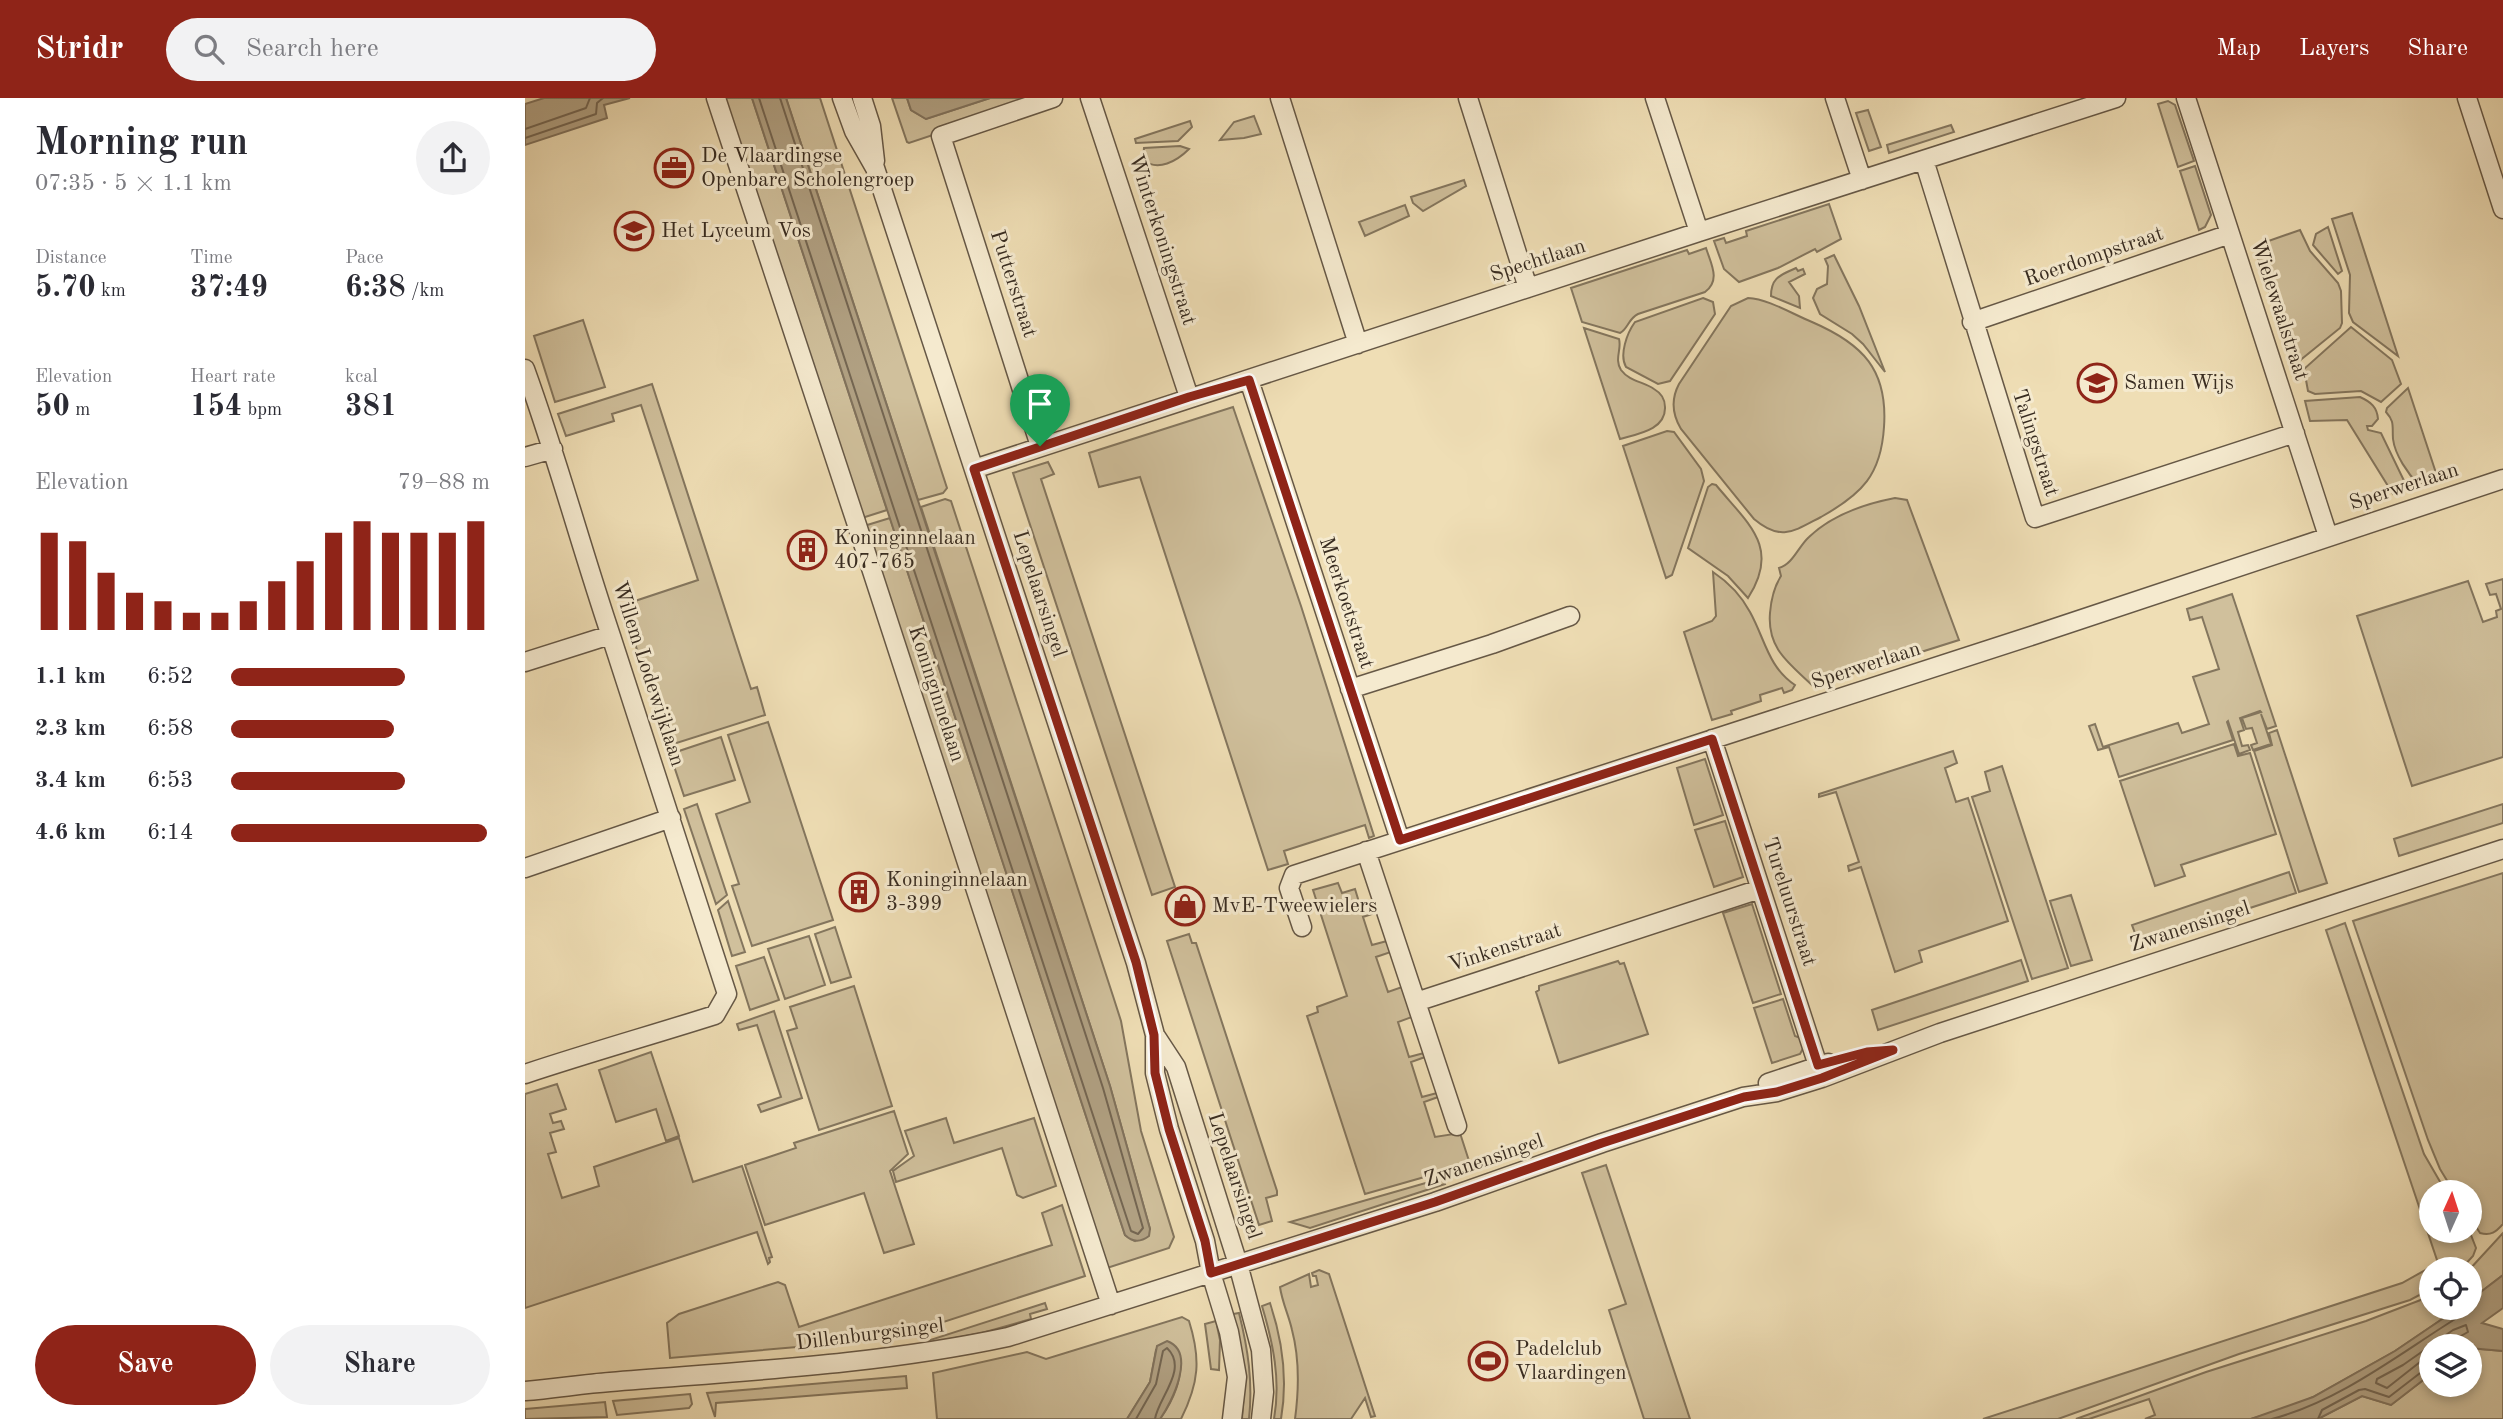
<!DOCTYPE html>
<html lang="en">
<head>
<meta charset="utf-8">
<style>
	:root { --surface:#fff; --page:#f2f2f3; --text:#2b2b33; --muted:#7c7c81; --accent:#8f2418 }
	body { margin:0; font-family:"Old Standard TT",serif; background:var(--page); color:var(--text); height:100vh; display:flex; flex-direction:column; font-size:26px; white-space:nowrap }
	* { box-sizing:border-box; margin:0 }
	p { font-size:23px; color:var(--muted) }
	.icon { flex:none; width:38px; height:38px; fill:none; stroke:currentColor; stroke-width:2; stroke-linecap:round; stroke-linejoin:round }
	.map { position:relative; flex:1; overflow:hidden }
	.panel { display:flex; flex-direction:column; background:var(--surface); width:525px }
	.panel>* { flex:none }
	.needle { width:46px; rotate:3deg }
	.tools { position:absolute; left:1894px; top:1082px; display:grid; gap:14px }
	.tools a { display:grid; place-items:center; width:63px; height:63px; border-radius:50%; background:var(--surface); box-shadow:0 4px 10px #0003; font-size:35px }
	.pin { position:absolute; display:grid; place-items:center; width:60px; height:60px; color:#fff; margin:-72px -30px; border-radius:50% 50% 50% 0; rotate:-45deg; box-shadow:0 0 7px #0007 }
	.pin .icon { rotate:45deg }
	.round { display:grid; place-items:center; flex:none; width:74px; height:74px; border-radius:37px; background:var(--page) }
	.headline { display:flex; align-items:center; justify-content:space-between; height:119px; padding:0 35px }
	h1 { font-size:38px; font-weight:600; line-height:52px }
	.stats { display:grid; grid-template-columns:repeat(3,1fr); gap:10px; height:119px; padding:7px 35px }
	.stats div { display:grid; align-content:center }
	.stats b { font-size:30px; font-weight:600 }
	.stats small { font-size:19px; font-weight:400 }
	.stats p { font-size:19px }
	.chart { height:196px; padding:14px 35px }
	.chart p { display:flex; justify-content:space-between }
	.chart svg { width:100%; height:126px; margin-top:7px; stroke:var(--accent); stroke-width:6 }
	.cta { display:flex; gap:14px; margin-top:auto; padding:14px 35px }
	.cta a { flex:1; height:80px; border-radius:42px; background:var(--accent); color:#fff; font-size:28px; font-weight:600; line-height:80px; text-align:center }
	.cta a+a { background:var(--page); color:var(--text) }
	ul { padding:0 35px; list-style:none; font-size:23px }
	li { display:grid; grid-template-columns:112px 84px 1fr; align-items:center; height:52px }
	li i { height:18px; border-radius:9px; background:var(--accent) }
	header { display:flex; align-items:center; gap:42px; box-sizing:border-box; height:98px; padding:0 35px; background:var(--accent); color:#fff }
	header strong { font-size:33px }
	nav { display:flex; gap:38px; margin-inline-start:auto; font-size:24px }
	.search { width:490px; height:63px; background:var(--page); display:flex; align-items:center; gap:18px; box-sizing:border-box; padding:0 24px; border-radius:38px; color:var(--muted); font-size:26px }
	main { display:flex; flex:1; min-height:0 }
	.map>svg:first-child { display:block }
</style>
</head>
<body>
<header>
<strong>Stridr</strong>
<div class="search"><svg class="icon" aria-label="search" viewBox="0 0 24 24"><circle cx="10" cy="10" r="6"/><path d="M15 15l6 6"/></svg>Search here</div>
<nav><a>Map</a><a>Layers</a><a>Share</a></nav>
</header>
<main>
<section class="panel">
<div class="headline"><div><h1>Morning run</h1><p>07:35 · 5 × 1.1 km</p></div><a class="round"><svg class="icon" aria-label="share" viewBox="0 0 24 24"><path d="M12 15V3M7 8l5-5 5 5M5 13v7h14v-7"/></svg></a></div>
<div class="stats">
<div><p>Distance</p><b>5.70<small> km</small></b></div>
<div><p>Time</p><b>37:49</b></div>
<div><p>Pace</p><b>6:38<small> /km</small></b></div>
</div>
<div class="stats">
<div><p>Elevation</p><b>50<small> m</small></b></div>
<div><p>Heart rate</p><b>154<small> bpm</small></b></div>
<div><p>kcal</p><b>381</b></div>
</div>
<div class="chart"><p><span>Elevation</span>79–88 m</p>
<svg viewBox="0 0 160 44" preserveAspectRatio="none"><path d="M5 44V10M15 44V13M25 44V24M35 44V31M45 44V34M55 44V38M65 44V38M75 44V34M85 44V27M95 44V20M105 44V10M115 44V6M125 44V10M135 44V10M145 44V10M155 44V6"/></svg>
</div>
<ul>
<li><b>1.1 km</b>6:52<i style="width:67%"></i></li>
<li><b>2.3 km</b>6:58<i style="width:63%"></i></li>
<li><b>3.4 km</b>6:53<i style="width:67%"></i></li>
<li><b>4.6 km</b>6:14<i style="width:99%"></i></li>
</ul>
<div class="cta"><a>Save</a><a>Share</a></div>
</section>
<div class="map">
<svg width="1978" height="1321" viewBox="0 0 1978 1321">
	<rect width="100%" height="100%" fill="#efdeb5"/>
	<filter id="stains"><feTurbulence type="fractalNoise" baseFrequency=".00286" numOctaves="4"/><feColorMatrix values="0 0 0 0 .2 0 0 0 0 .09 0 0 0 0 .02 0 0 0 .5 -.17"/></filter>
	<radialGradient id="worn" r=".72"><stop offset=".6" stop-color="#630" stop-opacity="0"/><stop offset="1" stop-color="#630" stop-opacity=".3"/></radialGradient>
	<path fill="#d0c09c" stroke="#84765e" stroke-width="2" d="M199,0H227L362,412L337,420Z
		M261,0H295L422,390L418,395L393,402Z
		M367,0H382L386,12L401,21L465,0H519L384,45L382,44Z
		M1643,3L1650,7L1669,63L1653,69L1633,6Z
		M1343,12L1356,49L1344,53L1331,15Z
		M729,18L736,36L719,40L695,42L709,24Z
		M665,23L667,29L653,43L611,45L610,41Z
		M1426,27L1429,34L1364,55L1362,47Z
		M655,48L664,51C652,63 633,74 618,62L619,50Z
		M1670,68L1686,117L1680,129L1674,132L1655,73Z
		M939,82L941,88L898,113L888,105L886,99Z
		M1304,106L1316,141L1292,154L1290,151L1253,170L1214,184L1199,171L1189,143L1199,140L1201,145L1222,138L1221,133Z
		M880,107L884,118L840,138L834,124Z
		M1827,115L1873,258L1828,224L1824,215L1825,177L1807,121Z
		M1803,129L1817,173L1813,176L1788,147L1791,136Z
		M1775,132L1785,153L1813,185L1816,193L1817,225L1815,230L1768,268L1729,148Z
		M1181,150C1186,166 1196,182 1180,194L1113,216C1103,221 1103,231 1095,235L1057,224L1046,190L1162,152L1164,156Z
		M1309,157L1334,208L1360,274L1338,246L1327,236L1295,216L1288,200L1292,191L1302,186L1303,168L1300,161Z
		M1271,170L1273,173L1278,171L1280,176L1264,184L1274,198L1275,210L1246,198C1246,179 1256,177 1271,170Z
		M1178,200L1188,204L1190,216L1145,283L1133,286L1101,269C1094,257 1102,235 1110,224Z
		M1223,200C1244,201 1267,216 1287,224C1338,246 1363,272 1359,329C1356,377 1337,396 1296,419C1269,433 1256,444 1229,421L1156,331C1147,316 1146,301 1154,286L1206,208Z
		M58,222L80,289L30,304L9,238Z
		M1826,229L1867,262L1876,286L1856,304L1836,293L1790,296L1783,293L1779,271Z
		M1059,230L1094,241C1097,251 1089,261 1096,272C1104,283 1119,284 1129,291C1136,295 1140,301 1140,309C1141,332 1112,336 1095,341Z
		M127,286L226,591L232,589L240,617L142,648L98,507L173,482L116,307L87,316L89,323L41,338L33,316Z
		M1883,290L1913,381L1894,387C1883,376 1870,357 1868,341C1867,328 1870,324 1861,314L1862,310Z
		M1835,299C1846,304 1852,309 1853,321L1847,328H1842L1843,332L1856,335L1883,391L1868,396L1822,322L1785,323L1780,303Z
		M708,309L776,508L849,738L844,740L840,727L759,753L763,766L743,772L615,379L574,389L564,355Z
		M1142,333L1149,334L1176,371L1179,383L1147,477L1141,480L1098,348Z
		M523,364L529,376L516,381L650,789L627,797L488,375Z
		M1187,386L1191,387C1223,426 1256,449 1223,500L1203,478L1163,450L1183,389Z
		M1370,400L1382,402L1434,542L1288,588C1264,565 1242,551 1245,515C1246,502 1249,489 1256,478L1254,470C1268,466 1273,449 1284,439C1307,417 1339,406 1370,400Z
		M420,401L426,403L588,898L596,923L616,1033L649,1139L644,1150L582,1170L339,428L365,420L600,1137L610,1143L625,1131L585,988L396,409Z
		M1188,474C1203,484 1217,499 1225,514C1240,541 1243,569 1270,587L1267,592L1259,595L1257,590L1235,597L1236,603L1206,613L1207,616L1187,622L1159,534L1187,523L1191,518Z
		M1978,481V659L1887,688L1832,518L1943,483L1958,524L1972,519L1971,513L1976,511L1971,496L1965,497L1961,486Z
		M1707,496L1751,628L1742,631L1736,616L1746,646L1728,652L1726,647L1732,645L1727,630L1721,631L1717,620L1736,614L1735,613L1715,620L1719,632L1713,634L1717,648L1723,647L1725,652L1714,656L1703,623L1702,624L1708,642L1594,679L1584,649L1573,652L1564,628L1570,626L1578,649L1653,625L1657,635L1684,626L1668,579L1694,571L1677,519L1665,522L1662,511Z
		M243,624L308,822L227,848L207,788L214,786L191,716L225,704L203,637Z
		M1752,632L1802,785L1774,794L1729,653L1747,647L1744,635Z
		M196,639L210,682L159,698L145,656Z
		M1709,646L1713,658L1725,655L1751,736L1656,767L1660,778L1630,788L1595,683Z
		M1428,653L1432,665L1420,670L1431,704L1443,700L1483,823L1394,853L1397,864L1370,874L1336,769L1324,773L1323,768L1334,764L1311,694L1294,699V696Z
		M1180,661L1198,717L1169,727L1152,670Z
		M1477,668L1543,870L1507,881L1447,699L1465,693L1460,674Z
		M172,706L202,797L191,806L159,711Z
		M1978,706V725L1874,758L1869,741Z
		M1200,723L1218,779L1189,789L1170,732Z
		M1764,774L1771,795L1614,846L1607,827Z
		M1978,775V1126C1971,1134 1966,1138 1955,1135L1944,1118V1094H1929L1915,1071L1903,1042L1828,823Z
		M813,785L817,795L830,791L837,814L851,809L853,814L838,819L847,847L862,843L866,854L851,859L863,894L877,889L887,919L873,924L884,959L899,955L900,959L886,964L897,999L912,995L913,999L899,1004L910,1039L935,1035L945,1066L840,1096L782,918L793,914L792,909L822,898L788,792Z
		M1546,797L1567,862L1546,868L1525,803Z
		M203,803L220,854L207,858L193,812Z
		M1227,806L1256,896L1228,905L1198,815Z
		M1820,825L1899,1056L1921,1094H1906V1132H1944L1951,1150L1948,1158L1936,1171H1906V1191L1885,1202L1714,1256L1533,1321H1458L1877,1185L1913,1165L1801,832Z
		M310,829L326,879L306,885L290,836Z
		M664,836L667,845H671L752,1093V1097L741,1100L747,1123L734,1127L642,843Z
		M284,838L300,887L260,901L243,851Z
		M239,859L254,902L225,912L211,868Z
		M1496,862L1503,883L1353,932L1347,912Z
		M1093,863L1095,866L1099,865L1123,936L1034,965L1011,894L1014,892V888Z
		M329,888L367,1008L294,1032L262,933L272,930L265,909Z
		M1258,901L1270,938L1278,941L1280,947L1275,956L1247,965L1229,910Z
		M249,913L277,1000L236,1014L233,1007L256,999L232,927L214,932L212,926Z
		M126,954L154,1038L141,1043L131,1011L91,1024L74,972Z
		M32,986L41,1011L25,1016L28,1025L36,1023L39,1031L25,1035L31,1054L23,1056L37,1100L74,1088L69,1069L154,1040L168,1084L217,1068L247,1159L244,1160L245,1164L243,1166L232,1134L0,1210V996Z
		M369,1013L383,1056L365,1073L389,1146L359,1155L339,1095L240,1127L220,1067L271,1050L269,1045Z
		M421,1020L429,1045L509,1020L531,1088L498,1100L492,1097L477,1050L371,1084L368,1073L389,1058L380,1033Z
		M1081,1067L1165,1321H1119L1084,1212L1101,1206L1057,1075Z
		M918,1080L920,1086L785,1130L765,1124Z
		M537,1107L560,1178L366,1241L145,1260L142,1225L154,1216L253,1184L260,1187L274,1229L527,1147L517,1115Z
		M1978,1135V1177L1944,1203V1172Z
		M794,1172L804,1176L850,1318L846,1319L840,1300L826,1321H770C774,1291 775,1262 767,1232C764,1218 757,1204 755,1189L784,1176L786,1189L793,1187L791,1178H788L787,1175Z
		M1906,1198V1209H1935L1870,1253L1788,1299L1769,1308L1726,1321H1620L1630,1317L1624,1301L1564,1321H1551L1681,1274L1841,1223Z
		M520,1205L522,1211L505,1216L506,1221L457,1235L403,1245L402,1243Z
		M745,1205C758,1244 763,1281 756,1321H749C756,1282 748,1245 737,1208Z
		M714,1215C723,1251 728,1284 724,1321H717L720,1277L708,1216Z
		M657,1219L664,1223C676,1261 674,1285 656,1321H635C648,1303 659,1279 654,1257L631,1252L625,1284L602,1321H412L408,1275L502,1254L521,1261Z
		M691,1223L695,1242L694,1272L686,1271L680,1226Z
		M1944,1250L1978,1253V1321H1793L1837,1298L1866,1307L1906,1276V1286H1944Z
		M381,1278L382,1290L191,1305L190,1319L182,1295Z
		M165,1296L167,1306L164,1310L92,1317L88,1303Z
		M80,1304L82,1319L0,1321V1311Z"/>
	<path fill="#b1a183" stroke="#81725c" stroke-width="2" d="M19,0H105L79,7L82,20L0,47V6Z
		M227,0H261L585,988L625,1131L624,1138C616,1144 608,1145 600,1137Z
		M382,0H465L401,21L386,12Z
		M1978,1177V1210L1957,1225L1978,1231V1253L1944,1250V1248H1906V1276L1866,1307L1837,1298L1793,1321H1726L1788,1299L1870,1253L1935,1209H1944V1203Z
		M642,1243C672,1254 647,1304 635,1321H602L625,1284L632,1248Z"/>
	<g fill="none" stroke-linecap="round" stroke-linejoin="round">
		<path stroke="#746652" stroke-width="2" d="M234,0L606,1133L613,1136L618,1130L578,990L255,0
			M0,31L61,10L65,0
			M0,40L71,16L72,5L78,0
			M1906,1262L1895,1264L1862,1290L1851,1285L1852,1281L1878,1267L1928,1232L1941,1227L1943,1234L1934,1239L1929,1248
			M611,1321L631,1286L638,1253L642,1250C664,1271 633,1300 630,1321
			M1747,1321C1817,1302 1875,1255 1935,1218L1939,1209
			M1793,1321L1797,1312L1834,1292L1840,1291L1864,1299L1899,1272L1906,1271"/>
		<defs>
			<path id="minor" d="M191,0L332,427L586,1207
				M317,0L329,33L350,70L611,865L630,937V975L644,1031L680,1143L686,1175L704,1234L712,1279L707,1321
				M337,0L346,28L350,63
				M565,0L664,299
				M755,0L833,246
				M943,0L1003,190
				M1130,0L1174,134
				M1310,0L1337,82
				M1661,0L1803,438
				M1942,0L1978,111
				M1399,62L1510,420L1770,335
				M1447,224L1705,136
				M0,271C32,359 56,449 86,538C125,657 164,776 202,896L190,917C127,937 63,955 0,976
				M724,282L875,742
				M515,348L416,38L528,0
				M0,359L28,351
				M449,371L1174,134L1591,0
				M0,564L85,537
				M825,591L967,546L1045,518
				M1187,641L1297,980
				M841,753L891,904L1235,791
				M0,770L146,720
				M777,829L764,790L769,777L1509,537L1978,381
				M891,904L932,1028
				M630,937L651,969L713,1166L736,1252L739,1294L736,1321
				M1243,985L1303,965
				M0,1293C28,1291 57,1286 85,1284C219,1273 352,1267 483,1239L910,1104L1077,1045L1218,999L1252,994L1297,980L1415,935L1978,751"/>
		</defs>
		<use href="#minor" stroke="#665846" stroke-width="21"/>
		<use href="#minor" stroke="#f5eacf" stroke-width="18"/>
	</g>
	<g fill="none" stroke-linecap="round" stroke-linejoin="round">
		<defs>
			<path id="route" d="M724,282L875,742L1187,641L1293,967L1342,954L1368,952L1297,980L1252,994L1219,999L1077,1045L910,1104L686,1175L680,1143L644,1031L630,975L629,937L611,864L449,371L664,299Z"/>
		</defs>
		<use href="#route" stroke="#fff" stroke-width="14"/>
		<use href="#route" stroke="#8f2418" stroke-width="9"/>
	</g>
	<defs>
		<symbol id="office-ring" viewBox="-11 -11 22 22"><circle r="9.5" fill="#f5eacf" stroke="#8f2418" stroke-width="1.5"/><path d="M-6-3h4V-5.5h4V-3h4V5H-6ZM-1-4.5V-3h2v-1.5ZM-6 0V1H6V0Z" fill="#8f2418"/></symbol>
		<symbol id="school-ring" viewBox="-11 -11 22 22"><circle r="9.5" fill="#f5eacf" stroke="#8f2418" stroke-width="1.5"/><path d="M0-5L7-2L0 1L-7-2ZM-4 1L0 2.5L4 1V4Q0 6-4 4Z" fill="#8f2418"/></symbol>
		<symbol id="building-ring" viewBox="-11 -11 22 22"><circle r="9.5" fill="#f5eacf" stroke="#8f2418" stroke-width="1.5"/><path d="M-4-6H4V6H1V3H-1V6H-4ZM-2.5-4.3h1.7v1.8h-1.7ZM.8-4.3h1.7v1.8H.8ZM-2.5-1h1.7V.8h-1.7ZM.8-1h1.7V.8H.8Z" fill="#8f2418"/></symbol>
		<symbol id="shop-ring" viewBox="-11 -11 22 22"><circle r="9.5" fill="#f5eacf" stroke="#8f2418" stroke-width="1.5"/><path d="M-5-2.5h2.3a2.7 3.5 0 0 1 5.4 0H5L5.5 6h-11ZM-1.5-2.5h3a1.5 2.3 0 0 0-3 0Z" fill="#8f2418"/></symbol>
		<symbol id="stadium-ring" viewBox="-11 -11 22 22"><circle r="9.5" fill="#f5eacf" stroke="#8f2418" stroke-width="1.5"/><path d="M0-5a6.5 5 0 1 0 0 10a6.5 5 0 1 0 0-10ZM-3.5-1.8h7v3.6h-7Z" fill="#8f2418"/></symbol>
	</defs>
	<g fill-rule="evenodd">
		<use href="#office-ring" x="127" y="48" width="44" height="44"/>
		<use href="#school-ring" x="87" y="111" width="44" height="44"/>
		<use href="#school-ring" x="1550" y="263" width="44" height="44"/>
		<use href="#building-ring" x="260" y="430" width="44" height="44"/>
		<use href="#building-ring" x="312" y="772" width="44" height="44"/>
		<use href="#shop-ring" x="638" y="786" width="44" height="44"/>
		<use href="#stadium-ring" x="941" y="1241" width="44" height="44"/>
	</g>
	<g text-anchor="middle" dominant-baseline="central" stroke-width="6" stroke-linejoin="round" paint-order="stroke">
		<g font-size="21" fill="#382c21" stroke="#f5eacf" text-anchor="start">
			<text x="176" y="58">De Vlaardingse<tspan x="176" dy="24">Openbare Scholengroep</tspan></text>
			<text x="136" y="133">Het Lyceum Vos</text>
			<text x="1599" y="285">Samen Wijs</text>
			<text x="309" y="440">Koninginnelaan<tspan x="309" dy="24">407-765</tspan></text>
			<text x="361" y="782">Koninginnelaan<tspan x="361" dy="24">3-399</tspan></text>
			<text x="687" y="808">MvE-Tweewielers</text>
			<text x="990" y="1251">Padelclub<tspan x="990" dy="24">Vlaardingen</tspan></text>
		</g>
		<g font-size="21" fill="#382c21" stroke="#f5eacf">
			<text transform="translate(637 142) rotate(72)">Winterkoningstraat</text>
			<text transform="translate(1569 159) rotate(-19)">Roerdompstraat</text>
			<text transform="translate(1013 163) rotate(-18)">Spechtlaan</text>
			<text transform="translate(488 186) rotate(72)">Putterstraat</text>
			<text transform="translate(1754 212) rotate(72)">Wielewaalstraat</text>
			<text transform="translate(1510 345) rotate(72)">Talingstraat</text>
			<text transform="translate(1879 389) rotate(-18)">Sperwerlaan</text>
			<text transform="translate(514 496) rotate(72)">Lepelaarsingel</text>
			<text transform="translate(821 505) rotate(72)">Meerkoetstraat</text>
			<text transform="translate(1341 568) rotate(-18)">Sperwerlaan</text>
			<text transform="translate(123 576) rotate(72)">Willem Lodewijklaan</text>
			<text transform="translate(411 596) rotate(72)">Koninginnelaan</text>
			<text transform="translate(1264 804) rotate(72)">Tureluurstraat</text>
			<text transform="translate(1665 829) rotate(-18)">Zwanensingel</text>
			<text transform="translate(980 850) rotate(-18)">Vinkenstraat</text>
			<text transform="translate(959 1063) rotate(-19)">Zwanensingel</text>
			<text transform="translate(709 1078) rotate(72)">Lepelaarsingel</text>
			<text transform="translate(345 1237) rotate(-7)">Dillenburgsingel</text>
		</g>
	</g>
	<rect width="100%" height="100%" filter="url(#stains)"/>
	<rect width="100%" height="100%" fill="url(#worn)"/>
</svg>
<div class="tools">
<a><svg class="needle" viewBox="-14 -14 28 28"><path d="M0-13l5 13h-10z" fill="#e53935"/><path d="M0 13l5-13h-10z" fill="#7c7c81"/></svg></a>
<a><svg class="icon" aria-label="locate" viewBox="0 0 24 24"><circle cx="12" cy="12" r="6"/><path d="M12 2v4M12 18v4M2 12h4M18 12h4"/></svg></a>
<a><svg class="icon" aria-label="layers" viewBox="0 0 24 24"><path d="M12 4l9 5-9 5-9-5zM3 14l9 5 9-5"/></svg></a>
</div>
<div class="pin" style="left:515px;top:348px;background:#1e9e55"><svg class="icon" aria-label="arrive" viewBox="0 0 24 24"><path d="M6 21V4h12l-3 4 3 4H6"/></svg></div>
</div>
</main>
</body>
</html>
